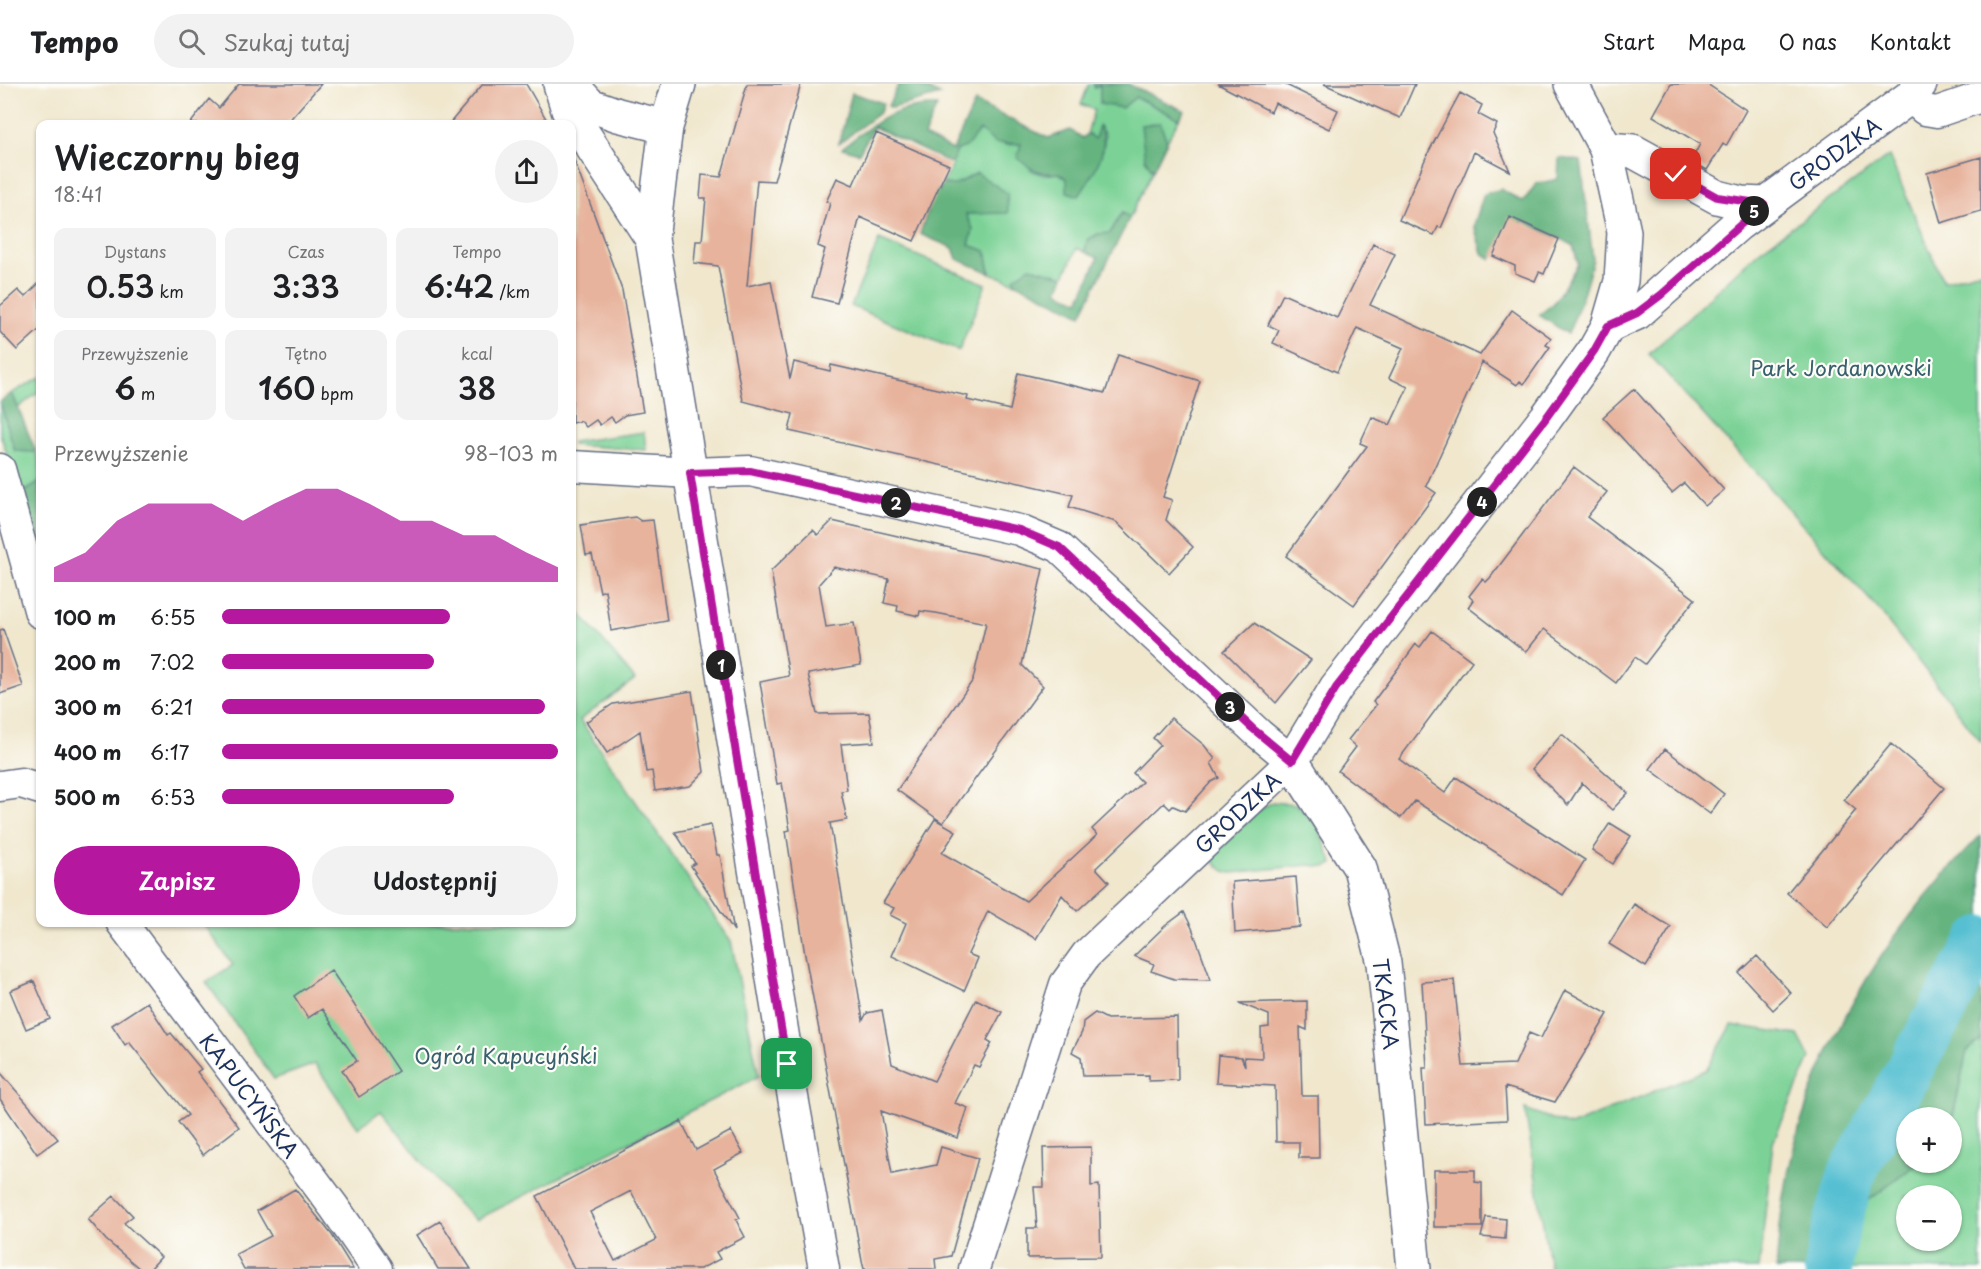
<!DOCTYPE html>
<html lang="pl">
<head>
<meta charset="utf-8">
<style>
	:root { --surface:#fff; --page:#f2f2f2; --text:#202124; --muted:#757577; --line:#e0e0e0; --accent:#b5179e }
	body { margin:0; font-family:"Playpen Sans",sans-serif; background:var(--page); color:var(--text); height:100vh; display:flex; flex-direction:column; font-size:22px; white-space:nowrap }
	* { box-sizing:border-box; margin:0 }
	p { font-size:20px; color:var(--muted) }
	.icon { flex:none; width:33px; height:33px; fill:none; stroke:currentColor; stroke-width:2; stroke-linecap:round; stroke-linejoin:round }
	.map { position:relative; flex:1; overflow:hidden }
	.details { position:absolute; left:36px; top:36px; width:540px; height:807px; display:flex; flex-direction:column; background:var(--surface); border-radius:12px; box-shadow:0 2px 4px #0004 }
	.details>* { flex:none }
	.controls { position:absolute; left:1896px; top:1023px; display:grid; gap:12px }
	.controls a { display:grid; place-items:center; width:66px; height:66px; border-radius:50%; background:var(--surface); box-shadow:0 2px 4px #0004; font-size:30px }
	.pin { position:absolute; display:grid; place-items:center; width:51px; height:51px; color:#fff; margin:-26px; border-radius:12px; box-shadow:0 3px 9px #0006 }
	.km { position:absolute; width:30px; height:30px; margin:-15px; border-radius:50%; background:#222; color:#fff; font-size:16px; line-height:30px; text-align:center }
	.round { display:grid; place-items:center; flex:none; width:63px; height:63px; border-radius:32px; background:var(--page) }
	.summary { display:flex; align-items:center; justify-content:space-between; height:102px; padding:0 18px }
	h1 { font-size:33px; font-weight:600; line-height:45px }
	.stats { display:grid; grid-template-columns:repeat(3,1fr); gap:9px; height:102px; padding:6px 18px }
	.stats div { display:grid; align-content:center; border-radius:12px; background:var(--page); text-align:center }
	.stats b { font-size:30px; font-weight:600 }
	.stats small { font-size:16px; font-weight:400 }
	.stats p { font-size:16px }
	.chart { height:168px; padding:12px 18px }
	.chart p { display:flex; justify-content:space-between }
	.chart svg { width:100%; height:108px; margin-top:6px; fill:var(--accent); opacity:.7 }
	.primary-button { display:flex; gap:12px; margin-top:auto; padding:12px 18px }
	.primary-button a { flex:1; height:69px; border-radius:36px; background:var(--accent); color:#fff; font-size:24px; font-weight:600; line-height:69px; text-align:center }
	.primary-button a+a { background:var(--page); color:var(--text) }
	ul { padding:0 18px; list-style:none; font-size:20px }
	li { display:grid; grid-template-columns:96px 72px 1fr; align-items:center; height:45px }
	li i { height:15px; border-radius:8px; background:var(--accent) }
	header { display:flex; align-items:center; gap:36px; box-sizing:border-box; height:84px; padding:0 30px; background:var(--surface); border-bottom:2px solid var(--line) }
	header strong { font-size:28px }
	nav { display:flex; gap:33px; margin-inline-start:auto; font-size:21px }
	.search { width:420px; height:54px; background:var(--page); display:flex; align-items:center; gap:15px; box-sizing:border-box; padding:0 21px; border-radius:33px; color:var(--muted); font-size:22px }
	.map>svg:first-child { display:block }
</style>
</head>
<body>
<header>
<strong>Tempo</strong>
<div class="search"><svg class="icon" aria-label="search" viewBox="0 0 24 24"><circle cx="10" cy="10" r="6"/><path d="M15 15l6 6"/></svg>Szukaj tutaj</div>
<nav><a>Start</a><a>Mapa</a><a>O nas</a><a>Kontakt</a></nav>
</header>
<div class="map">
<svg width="1981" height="1185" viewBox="0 0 1981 1185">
	<rect width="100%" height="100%" fill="#fdfcf7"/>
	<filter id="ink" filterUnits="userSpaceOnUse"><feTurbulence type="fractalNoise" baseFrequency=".0167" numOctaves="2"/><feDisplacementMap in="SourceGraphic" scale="12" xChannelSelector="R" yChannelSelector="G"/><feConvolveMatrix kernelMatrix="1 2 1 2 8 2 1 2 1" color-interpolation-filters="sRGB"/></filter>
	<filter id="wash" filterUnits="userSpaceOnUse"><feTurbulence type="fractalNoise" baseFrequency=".008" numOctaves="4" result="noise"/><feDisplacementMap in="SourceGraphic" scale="24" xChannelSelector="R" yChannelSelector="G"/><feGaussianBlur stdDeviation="1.35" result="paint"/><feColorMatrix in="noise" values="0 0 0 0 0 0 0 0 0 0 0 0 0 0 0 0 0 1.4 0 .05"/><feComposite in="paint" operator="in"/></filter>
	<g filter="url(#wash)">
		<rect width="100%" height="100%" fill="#f0e7cd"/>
		<path fill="#7cd296" stroke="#4c807a" stroke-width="1.5" fill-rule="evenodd" d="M1089,0H1093L1095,4L1100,0L1126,18L1136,13L1179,35L1167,57L1160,39L1150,84L1153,86L1130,133L1122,129L1110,150H1098L1087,156L1085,168L1077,164L1064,192L1030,183L1015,194L1016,199L990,189L986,167L969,161L973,145L966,130L1007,128L955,102L943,100L952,83L956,66L966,62L979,45L1006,61L1021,60L1031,86L1044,91L1059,89L1067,95L1103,66L1105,51L1099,42L1095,56L1087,50L1094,26L1081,20Z
			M1889,72L1943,197L1981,187V658L1878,525L1649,270L1758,168Z
			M879,156L986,200L959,267L851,222Z
			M40,293V307L18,324L12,309Z
			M0,318L15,367L36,368L40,379V398L21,410L0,350Z
			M644,348L646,366L572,361V358Z
			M572,520L635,595L580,636L731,857L759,992L476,1136L449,1111L381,1027L358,1044L315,980L274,995L206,898L233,881L203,839L572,838Z
			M1272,718L1296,720L1318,743L1333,780L1326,783L1309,781L1232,789C1222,788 1217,782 1211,773L1258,727Z
			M1732,941L1798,951L1810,974L1773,1058L1759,1185H1550L1525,1025L1570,1042L1706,986Z
			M1981,956V1185H1851L1860,1123L1918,1079L1952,1078V1037L1967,966ZM1906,1112H1952V1156H1906Z"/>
		<path fill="#65b47f" stroke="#40726e" stroke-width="1.5" d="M899,0H917L940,11L892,24L888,22Z
			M1093,0H1128L1185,27L1179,35L1136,13L1122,24L1100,20V1L1095,4Z
			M852,9L883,19L880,28L839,59Z
			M975,18L1048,54L1070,46L1083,54L1087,50L1095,55L1099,42C1113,63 1091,93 1079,112L1067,108V95L1059,89C1040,91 1032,86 1017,74L1021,60L995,59L980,46L966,63L956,66L952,80L874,43L859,69L842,64C871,41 896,20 937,22L924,52L953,66Z
			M1160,39L1167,57L1153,86L1145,75L1141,41Z
			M1559,74L1581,77L1593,176L1581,217L1568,250L1539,231L1553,220L1578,180L1573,161L1524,137L1509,146L1491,175L1482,169L1474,141L1484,110L1501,105L1523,118L1536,100L1558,95Z
			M977,89L1007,109L1008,129L966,130L973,145L969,161L986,167L990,189L957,175L953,164L920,150L935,105L939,107L943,100L955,101Z
			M1122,129L1130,133L1081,231L1016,199L1014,194L1030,183L1064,192L1058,207L1079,217L1098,174L1085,168L1087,157L1098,150L1110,149Z
			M12,309L36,368L15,367L0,318Z
			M40,398V471L21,410Z
			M1981,751V956L1967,966L1952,1037V1034H1906V1078L1918,1079L1860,1123L1851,1185H1776C1778,1161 1780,1137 1784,1113C1805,974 1884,849 1981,751Z"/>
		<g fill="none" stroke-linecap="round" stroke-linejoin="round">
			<path stroke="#56c0d2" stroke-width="48" d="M1828,1185L1836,1143L1852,1089L1981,856"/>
		</g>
		<g id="blocks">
			<path fill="#e7b39c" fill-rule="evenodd" d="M239,0H321L286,40H190L209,15L219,24Z
				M483,0H526L549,40H449Z
				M747,0H801L774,97L757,96L747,202L771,197L790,295L794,278L830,287L831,281L968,312L967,316L1010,326L1018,289L1105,309L1118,271L1200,297L1163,413L1172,416L1166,436L1193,463L1169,489L1116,438L1069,423L1073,411L789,347L793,330L743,317L718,182L694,179L696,157H702L706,114H700L702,91L721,93Z
				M1218,0H1284L1338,26L1329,45L1275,19L1271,28Z
				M1324,0H1415L1400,34Z
				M1671,0H1707L1746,26L1726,62L1723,60L1707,86L1691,77L1700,60L1653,32Z
				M1460,9L1482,21L1478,30L1497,40L1493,49L1510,87L1474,68L1441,144L1438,143L1434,151L1399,136L1427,71Z
				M876,49L949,81L914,157L860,133L837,219L812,213L825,165L818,162L830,119L826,118L837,94L853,101Z
				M1981,73V127L1941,139L1927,89Z
				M572,76H574L622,206L643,328L625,331L615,338L611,333L600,341L596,336L586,343L581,337L572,339Z
				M1510,133L1559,155L1544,190L1539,188L1535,197L1515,189V182L1493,172Z
				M1373,160L1395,170L1370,221L1480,271L1512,226L1551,254L1546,261L1550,263L1524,300L1520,297L1517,301L1482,278L1426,402L1436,409L1354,521L1286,472L1367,362L1360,359L1372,333L1390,341L1408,303L1389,294L1403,264L1357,244L1337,288L1273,259L1279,246L1268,241L1283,210L1337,234Z
				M40,198V245L17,266L0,248V222L18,206L25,213Z
				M1634,305L1724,406L1705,422L1684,399L1672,409L1603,333Z
				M1574,383L1607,408L1587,433L1695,515L1645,580L1635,573L1616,599L1544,545L1526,568L1468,523L1473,516L1469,512L1482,495L1486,498L1490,494Z
				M635,433L641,437L653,436L667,537L611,547L605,506L600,508L592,470L586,471L581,441Z
				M832,437L1043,485L1022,581L1043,602L943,739L897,706L973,596L986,539L936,529L920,527L919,532L897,527L898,522L884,519L889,495L834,483L819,500L826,543L854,539L861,581L808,590L817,630L869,629L874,658L841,660L847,706L841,707L847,736L830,739L863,936L867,929L882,926L892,980L934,997L976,915L1002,928L987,956L992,959L979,983L974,981L955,1019L968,1024L958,1054L881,1027L892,1090L936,1081L941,1063L978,1074L951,1172L935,1175L936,1185H864L862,1177L805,871L786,747L790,746L782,699L777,700L760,598L789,592L771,487L813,446L818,451Z
				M1254,539L1311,576L1276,619L1224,567Z
				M3,545L23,602L0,610V546Z
				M1432,547L1472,577L1399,675L1445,709L1456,693L1585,776L1563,811L1415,717L1401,734L1338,687L1356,663L1348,656L1376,621L1373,618L1416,560L1420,563Z
				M692,607L704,688L690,702L655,707L652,687L646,688L640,647L607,669L586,638L613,620Z
				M1171,634L1204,661L1215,675L1211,679L1219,694L1211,698L1185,727L1173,722L1170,725L1164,719L1096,784L1109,798L1077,827L1062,811L1036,855L988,827L968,870L978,874L964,907L892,872L906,839L890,831L894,824L883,819L935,735L956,747L942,769L1026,817L1097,751L1092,745L1142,698L1133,689L1160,661L1153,654Z
				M1562,650L1628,709L1612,726L1582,699L1568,721L1532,685Z
				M1891,660L1944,704L1827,843L1787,809L1856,726L1844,716Z
				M1665,665L1724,710L1710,730L1650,685Z
				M1610,739L1631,752L1613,780L1592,766Z
				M711,741L717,771H720L734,847L691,782L695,779L675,748Z
				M1296,793L1300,843L1235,849L1232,798Z
				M1634,820L1671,843L1646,883L1609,860Z
				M1184,828L1192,844L1211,896L1174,895L1151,887L1154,880L1134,872L1165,842Z
				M1757,872L1791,909L1773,926L1739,889Z
				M331,886L398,987L359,1013L342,986L357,977L322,925L308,934L294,912Z
				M1454,896L1463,982L1515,980L1529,949L1541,954L1565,906L1608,930L1555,1018L1505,1003L1507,1036L1426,1040L1423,984H1427L1422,898Z
				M34,897L50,935L26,945L10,907Z
				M1307,917V946L1300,943L1302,1012H1318L1319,1074H1299V1058H1276L1275,1002L1216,999L1218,971L1241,973L1245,982L1244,973L1262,974L1261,944L1269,943V931L1239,919Z
				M147,918L168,951L171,949L201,985L197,988L239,1043L203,1071L178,1038L188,1031L129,958L125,961L112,941Z
				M1095,929L1107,935L1177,933L1178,996L1149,997V991L1083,992L1081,973L1072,968L1082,948L1083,938Z
				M0,988L58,1055L37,1070L0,1015Z
				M681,1037L696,1066L731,1047L743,1069L714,1085L740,1134L736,1136L745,1153L716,1168L720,1175L700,1185H574L537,1112ZM631,1107L656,1156L615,1177L590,1128Z
				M1091,1063V1102L1099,1101L1101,1173L1027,1174V1144H1037L1034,1103H1044L1043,1064Z
				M1434,1086H1475V1098L1482,1099V1143H1434Z
				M295,1105L332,1151L353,1185H244L236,1170L271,1152L257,1127Z
				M114,1112L133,1132L124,1139L161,1173L150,1185H140L106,1156L88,1135Z
				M1486,1133L1506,1135L1505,1155L1481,1153Z
				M440,1137L471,1185H438L417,1151Z"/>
		</g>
	</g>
	<g filter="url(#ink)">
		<use href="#blocks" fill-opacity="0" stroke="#666f85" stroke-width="1.5"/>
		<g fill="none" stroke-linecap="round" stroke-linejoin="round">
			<defs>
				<path id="minor" d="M1910,13L1925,26L1937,28L1981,13
					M572,382L690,389L750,387L1019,446L1059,463L1259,650L1292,677L1086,871L1065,900L974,1185
					M0,385L40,529
					M0,702L21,699L40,705
					M121,838L334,1123L377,1185
					M787,980L824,1185"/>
				<path id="tertiary" d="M560,0L568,26L652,155
					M571,0L590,21L618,31L666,43
					M679,0L666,43L652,155L787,980
					M1606,65L1633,67L1717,113L1741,119L1764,120
					M1608,242L1637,229L1737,141L1910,13L1920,0"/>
				<path id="secondary" d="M1414,1185L1384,879L1360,784L1292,677L1336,604L1546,334L1594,267L1608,242L1621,197L1624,148L1606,65L1571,0"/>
			</defs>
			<use href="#minor" stroke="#666f85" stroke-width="33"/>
			<use href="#tertiary" stroke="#666f85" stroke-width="36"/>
			<use href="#secondary" stroke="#666f85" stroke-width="36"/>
			<use href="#minor" stroke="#fff" stroke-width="30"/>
			<use href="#tertiary" stroke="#fff" stroke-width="33"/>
			<use href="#secondary" stroke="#fff" stroke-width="33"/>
		</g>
	</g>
	<g fill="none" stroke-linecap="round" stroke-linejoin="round" filter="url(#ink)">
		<defs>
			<path id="route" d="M787,980L690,389L750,387L1019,446L1059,463L1252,644L1292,677L1336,604L1546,334L1594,267L1608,242L1637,229L1661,211L1764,120L1717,113L1676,90"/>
		</defs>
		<use href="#route" stroke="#fff" stroke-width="12"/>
		<use href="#route" stroke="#b5179e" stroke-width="8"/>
	</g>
	<g text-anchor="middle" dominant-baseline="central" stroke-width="4.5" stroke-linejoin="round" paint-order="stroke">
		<g font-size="21" fill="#1b2f5e" stroke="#fdfcf7">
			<text transform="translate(1834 69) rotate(-36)">GRODZKA</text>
			<text transform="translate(1237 728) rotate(-43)">GRODZKA</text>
			<text transform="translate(1387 920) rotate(83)">TKACKA</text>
			<text transform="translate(250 1011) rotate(53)">KAPUCYŃSKA</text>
		</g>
		<g font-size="21" fill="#38606f" stroke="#fdfcf7">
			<text x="1841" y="283">Park Jordanowski</text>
			<text x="506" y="971">Ogród Kapucyński</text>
		</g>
	</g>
</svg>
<div class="controls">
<a>+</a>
<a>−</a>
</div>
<div class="pin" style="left:787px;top:980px;background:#1e9e55"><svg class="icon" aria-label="arrive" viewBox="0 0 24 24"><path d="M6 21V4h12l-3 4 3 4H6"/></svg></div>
<div class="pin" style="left:1676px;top:90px;background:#d93025"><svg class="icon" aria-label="check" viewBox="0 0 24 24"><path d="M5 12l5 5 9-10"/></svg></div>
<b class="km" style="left:721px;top:581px">1</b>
<b class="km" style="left:896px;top:419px">2</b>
<b class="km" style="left:1230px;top:623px">3</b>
<b class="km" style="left:1482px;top:418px">4</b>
<b class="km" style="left:1754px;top:127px">5</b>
<section class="details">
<div class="summary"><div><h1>Wieczorny bieg</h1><p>18:41</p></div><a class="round"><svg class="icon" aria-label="share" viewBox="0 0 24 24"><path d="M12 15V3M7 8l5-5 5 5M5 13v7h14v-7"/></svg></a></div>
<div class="stats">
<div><p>Dystans</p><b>0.53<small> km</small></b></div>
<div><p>Czas</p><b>3:33</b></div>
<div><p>Tempo</p><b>6:42<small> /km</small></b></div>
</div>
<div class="stats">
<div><p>Przewyższenie</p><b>6<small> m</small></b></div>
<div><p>Tętno</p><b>160<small> bpm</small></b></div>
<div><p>kcal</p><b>38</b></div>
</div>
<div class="chart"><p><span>Przewyższenie</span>98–103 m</p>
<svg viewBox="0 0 160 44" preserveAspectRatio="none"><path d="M0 44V38L10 32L20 19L30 12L40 12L50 12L60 19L70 12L80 6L90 6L100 12L110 19L120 19L130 25L140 25L150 32L160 38V44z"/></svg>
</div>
<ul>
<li><b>100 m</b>6:55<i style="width:68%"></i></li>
<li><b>200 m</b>7:02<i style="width:63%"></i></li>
<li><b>300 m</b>6:21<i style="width:96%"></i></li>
<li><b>400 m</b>6:17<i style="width:100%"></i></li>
<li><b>500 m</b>6:53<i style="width:69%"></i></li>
</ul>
<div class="primary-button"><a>Zapisz</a><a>Udostępnij</a></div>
</section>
</div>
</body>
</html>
